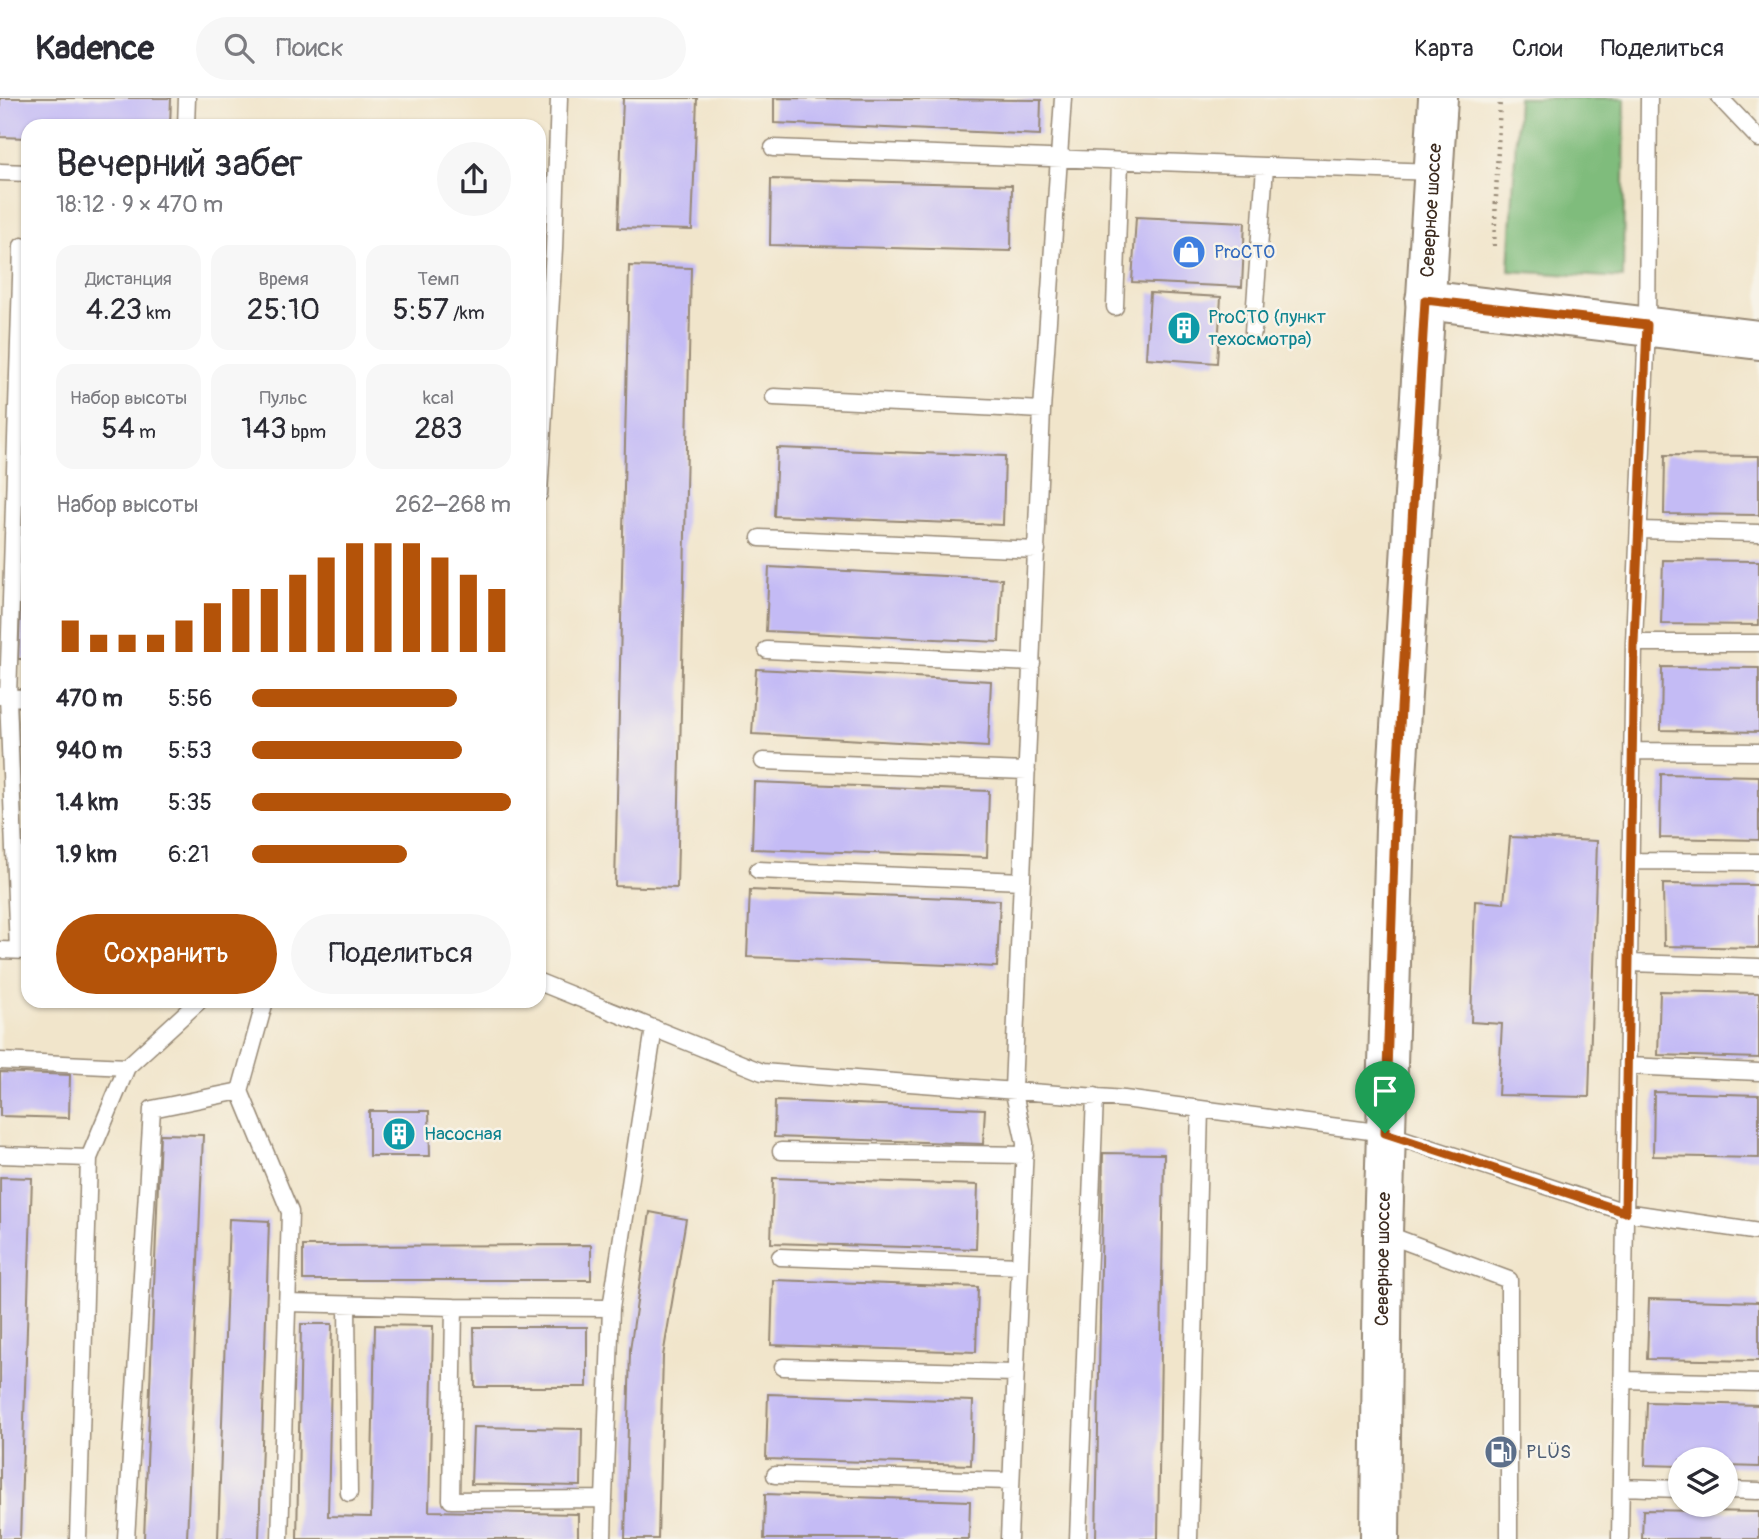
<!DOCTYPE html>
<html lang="ru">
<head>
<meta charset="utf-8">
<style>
	:root { --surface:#fff; --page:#f7f7f7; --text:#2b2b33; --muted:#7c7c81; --line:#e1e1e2; --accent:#b45309 }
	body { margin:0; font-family:Pangolin,sans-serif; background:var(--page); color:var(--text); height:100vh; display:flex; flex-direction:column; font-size:26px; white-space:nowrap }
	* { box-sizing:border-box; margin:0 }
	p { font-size:23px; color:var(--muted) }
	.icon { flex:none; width:38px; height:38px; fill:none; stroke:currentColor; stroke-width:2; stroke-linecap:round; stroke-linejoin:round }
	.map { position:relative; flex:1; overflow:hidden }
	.sheet { position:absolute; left:21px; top:21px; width:525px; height:889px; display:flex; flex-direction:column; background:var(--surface); border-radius:21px; box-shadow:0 2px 5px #0004 }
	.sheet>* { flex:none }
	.tools { position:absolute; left:1668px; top:1349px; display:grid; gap:14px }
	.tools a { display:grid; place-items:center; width:70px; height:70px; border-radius:50%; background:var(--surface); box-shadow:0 2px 5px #0004; font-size:35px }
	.pin { position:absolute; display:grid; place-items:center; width:60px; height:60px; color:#fff; margin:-72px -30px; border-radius:50% 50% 50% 0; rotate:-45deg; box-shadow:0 0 7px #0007 }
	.pin .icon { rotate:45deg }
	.round { display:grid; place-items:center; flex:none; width:74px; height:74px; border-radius:37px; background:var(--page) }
	.headline { display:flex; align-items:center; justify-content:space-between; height:119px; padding:0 35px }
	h1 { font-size:38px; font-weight:600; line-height:52px }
	.metrics { display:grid; grid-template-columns:repeat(3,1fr); gap:10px; height:119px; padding:7px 35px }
	.metrics div { display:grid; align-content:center; border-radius:18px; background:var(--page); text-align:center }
	.metrics b { font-size:30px; font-weight:600 }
	.metrics small { font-size:19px; font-weight:400 }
	.metrics p { font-size:19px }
	.chart { height:196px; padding:14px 35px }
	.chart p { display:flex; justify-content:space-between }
	.chart svg { width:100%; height:126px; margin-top:7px; stroke:var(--accent); stroke-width:6 }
	.cta { display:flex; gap:14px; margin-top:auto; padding:14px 35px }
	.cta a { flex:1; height:80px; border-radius:42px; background:var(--accent); color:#fff; font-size:28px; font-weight:600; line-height:80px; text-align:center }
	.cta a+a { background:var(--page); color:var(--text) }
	ul { padding:0 35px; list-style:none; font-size:23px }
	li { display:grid; grid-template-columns:112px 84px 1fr; align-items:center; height:52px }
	li i { height:18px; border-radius:9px; background:var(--accent) }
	header { display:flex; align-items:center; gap:42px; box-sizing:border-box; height:98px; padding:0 35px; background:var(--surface); border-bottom:2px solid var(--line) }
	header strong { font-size:33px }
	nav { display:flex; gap:38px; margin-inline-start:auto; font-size:24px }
	.search { width:490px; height:63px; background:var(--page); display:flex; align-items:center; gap:18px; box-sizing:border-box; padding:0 24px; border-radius:38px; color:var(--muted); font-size:26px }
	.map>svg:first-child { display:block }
</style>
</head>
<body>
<header>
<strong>Kadence</strong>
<div class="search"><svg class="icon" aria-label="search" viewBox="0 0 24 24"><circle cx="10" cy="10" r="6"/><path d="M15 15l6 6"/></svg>Поиск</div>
<nav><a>Карта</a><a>Слои</a><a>Поделиться</a></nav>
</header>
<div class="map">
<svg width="1759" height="1441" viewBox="0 0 1759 1441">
	<rect width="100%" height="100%" fill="#f7f3e8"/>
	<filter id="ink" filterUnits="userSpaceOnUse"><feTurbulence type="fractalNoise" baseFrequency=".0143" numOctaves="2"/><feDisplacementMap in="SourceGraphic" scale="14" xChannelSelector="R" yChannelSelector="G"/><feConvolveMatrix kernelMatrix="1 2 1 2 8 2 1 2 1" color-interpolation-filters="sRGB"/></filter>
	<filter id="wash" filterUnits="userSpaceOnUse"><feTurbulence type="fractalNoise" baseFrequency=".00686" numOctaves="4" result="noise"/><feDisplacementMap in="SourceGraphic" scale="28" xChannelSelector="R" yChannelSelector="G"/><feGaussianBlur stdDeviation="1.57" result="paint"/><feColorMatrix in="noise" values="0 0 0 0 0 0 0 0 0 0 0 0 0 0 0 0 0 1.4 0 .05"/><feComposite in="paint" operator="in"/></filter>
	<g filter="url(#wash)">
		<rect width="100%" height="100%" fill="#f1e5cb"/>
		<path fill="#7fbc7b" stroke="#5d734c" stroke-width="2" d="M1518,0H1625L1623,180L1509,173Z"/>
		<g id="blocks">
			<path fill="#c4bbf5" d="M0,0H171L170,28H28V40L0,39Z
				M623,0H697L692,132L618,130Z
				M774,0L1041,2L1040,37L774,25Z
				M771,81L1012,87L1011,153L770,147Z
				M1136,119L1245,124L1242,189L1132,184Z
				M629,168L691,170L677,790L615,788Z
				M1150,195L1221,199L1217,265L1146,260Z
				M777,350L1005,358L1003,427L774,418Z
				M1665,357L1759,358V417L1664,416Z
				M26,371H28V561H18Z
				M1663,462L1759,463V527L1661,526Z
				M769,469L1002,481L999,544L766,533Z
				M1662,569L1759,570V634L1661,632Z
				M756,571L991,583L988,649L752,636Z
				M1661,676L1759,678V742L1660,740Z
				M754,684L989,693L987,759L752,751Z
				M1510,739L1597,743L1589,999L1498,997L1502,926L1471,924L1475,803L1504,805Z
				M1663,786L1759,787V850L1664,848Z
				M750,792L1000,802L997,869L747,859Z
				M1660,893L1759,895V960L1658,957Z
				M0,974L70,977L69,1020L0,1018Z
				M1654,994L1759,997V1060L1653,1058Z
				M775,1003L985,1011L983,1046L774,1039Z
				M369,1013H429L430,1058H369Z
				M160,1036L203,1037L187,1441H144Z
				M1103,1055L1164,1056L1158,1441H1096Z
				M0,1079L32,1080L20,1441H0Z
				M773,1080L978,1087L976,1151L771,1145Z
				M650,1114L686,1121L663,1258L658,1441H625L630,1252Z
				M229,1121L269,1123L259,1441H218Z
				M591,1147V1182H303V1148Z
				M773,1182L978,1189L976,1254L771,1247Z
				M1649,1201L1759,1204V1263L1647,1261Z
				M301,1226H332L328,1418L371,1419L375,1227L433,1228L429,1413L578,1416V1441H297Z
				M474,1229H587V1289H475Z
				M768,1296L973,1303L971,1367L766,1361Z
				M1647,1304L1759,1307V1369L1726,1368V1362H1680V1368L1645,1367Z
				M473,1329L582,1331L581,1388L471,1386Z
				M765,1396L970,1403L969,1441H764Z
				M1643,1412L1759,1414V1441H1642Z"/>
		</g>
	</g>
	<g filter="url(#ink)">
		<use href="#blocks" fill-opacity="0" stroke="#968874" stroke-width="2"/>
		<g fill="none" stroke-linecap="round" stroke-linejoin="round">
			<defs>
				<path id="service" d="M1720,0L1759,41
					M186,28L187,0
					M773,50L1434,74
					M0,74L28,75
					M1115,209L1120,64
					M1253,234L1265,69
					M774,299L1042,312L1013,991L1025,1045L1009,1441
					M1042,312L1063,0
					M539,396L554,151L559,0
					M1639,432L1759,435
					M760,440L1037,452
					M1634,545H1759
					M767,552L1032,565
					M0,598L8,599L22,148
					M1633,653L1759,654
					M763,663L1027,673
					M1633,763L1759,764
					M758,772L1022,783
					M0,852L28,853
					M18,852L8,599L28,600
					M1629,865L1759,869
					M539,884L762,974L1124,1001L1385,1035L1625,1114L1759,1134
					M265,903L240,993L290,1114L280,1441
					M0,963L127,969
					M1628,968L1759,974
					M781,1053L1025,1057
					M0,1057L89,1060L127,969L199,903
					M1383,1135L1509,1182V1441
					M780,1159L1020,1168
					M287,1205L454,1209
					M347,1207L349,1395
					M611,1210L604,1401L451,1402L454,1209L611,1210L654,930
					M783,1269L1015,1275
					M1623,1282L1759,1285
					M775,1377L1011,1383
					M1621,1389L1680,1391
					M1726,1392L1759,1393
					M78,1441L89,1060
					M126,1441L152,1011L240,993
					M603,1441L604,1401
					M1078,1441L1095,998
					M1189,1441L1200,1011
					M1620,1441L1634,545L1647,227L1649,0"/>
				<path id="tertiary" d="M1425,202L1759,242"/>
				<g id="primary">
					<path id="s1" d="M1380,1441L1383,1135L1396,696L1438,0"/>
				</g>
			</defs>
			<use href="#service" stroke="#968874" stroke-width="19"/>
			<use href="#tertiary" stroke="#968874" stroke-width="42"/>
			<use href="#primary" stroke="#968874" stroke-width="42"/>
			<path stroke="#968874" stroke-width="4.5" stroke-dasharray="2 5" stroke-linecap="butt" d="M1494,148L1500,0"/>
			<use href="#service" stroke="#fff" stroke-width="16"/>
			<use href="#tertiary" stroke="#fff" stroke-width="38"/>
			<use href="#primary" stroke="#fff" stroke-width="38"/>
		</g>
	</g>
	<g fill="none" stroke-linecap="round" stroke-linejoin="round" filter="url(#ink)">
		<defs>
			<path id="route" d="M1425,202L1647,227L1634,545L1625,1114L1385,1035L1396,696Z"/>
		</defs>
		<use href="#route" stroke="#fff" stroke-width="14"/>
		<use href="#route" stroke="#b45309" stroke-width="9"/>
	</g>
	<defs>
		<symbol id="shop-disc" viewBox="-11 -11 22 22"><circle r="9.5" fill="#3f7fe0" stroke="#f7f3e8"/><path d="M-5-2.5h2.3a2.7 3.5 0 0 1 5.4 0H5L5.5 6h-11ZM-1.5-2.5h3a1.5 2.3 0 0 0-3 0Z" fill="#fff"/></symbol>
		<symbol id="building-disc" viewBox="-11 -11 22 22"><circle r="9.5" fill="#0f9aa8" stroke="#f7f3e8"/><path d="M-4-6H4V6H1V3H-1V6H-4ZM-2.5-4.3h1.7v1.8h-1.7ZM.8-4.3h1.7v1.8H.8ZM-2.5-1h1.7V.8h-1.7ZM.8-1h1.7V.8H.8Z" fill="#fff"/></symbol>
		<symbol id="fuel-disc" viewBox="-11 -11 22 22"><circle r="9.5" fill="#5c6f8a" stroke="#f7f3e8"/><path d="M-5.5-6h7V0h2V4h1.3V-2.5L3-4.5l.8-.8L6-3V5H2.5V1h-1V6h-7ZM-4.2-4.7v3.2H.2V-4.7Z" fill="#fff"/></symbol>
	</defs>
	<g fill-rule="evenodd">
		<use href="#shop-disc" x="1170" y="135" width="38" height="38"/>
		<use href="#building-disc" x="1165" y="211" width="38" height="38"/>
		<use href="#building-disc" x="380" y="1017" width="38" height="38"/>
		<use href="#fuel-disc" x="1482" y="1335" width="38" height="38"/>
	</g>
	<g text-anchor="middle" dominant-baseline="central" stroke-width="5" stroke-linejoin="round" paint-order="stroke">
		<g font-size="19" fill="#3b2a1e" stroke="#f7f3e8">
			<text stroke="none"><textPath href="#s1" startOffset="1330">Северное шоссе</textPath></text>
			<text stroke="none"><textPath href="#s1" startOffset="280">Северное шоссе</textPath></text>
		</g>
		<g font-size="19" fill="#366cbe" stroke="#f7f3e8" text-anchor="start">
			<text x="1214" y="154">ProСТО</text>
		</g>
		<g font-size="19" fill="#0d838f" stroke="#f7f3e8" text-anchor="start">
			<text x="1208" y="219">ProСТО (пункт<tspan x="1208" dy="22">техосмотра)</tspan></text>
			<text x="424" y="1036">Насосная</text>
		</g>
		<g font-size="19" fill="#4e5e75" stroke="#f7f3e8" text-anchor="start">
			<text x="1526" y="1354">PLÜS</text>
		</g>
	</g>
</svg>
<div class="tools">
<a><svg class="icon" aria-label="layers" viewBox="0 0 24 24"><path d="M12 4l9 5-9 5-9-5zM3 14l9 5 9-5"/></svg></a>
</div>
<div class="pin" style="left:1385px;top:1035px;background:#1e9e55"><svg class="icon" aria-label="arrive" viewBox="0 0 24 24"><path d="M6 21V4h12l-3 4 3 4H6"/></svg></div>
<section class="sheet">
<div class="headline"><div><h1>Вечерний забег</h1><p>18:12 · 9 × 470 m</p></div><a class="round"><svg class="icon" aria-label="share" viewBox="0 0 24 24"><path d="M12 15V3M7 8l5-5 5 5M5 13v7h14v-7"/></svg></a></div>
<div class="metrics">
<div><p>Дистанция</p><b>4.23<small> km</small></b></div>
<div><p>Время</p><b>25:10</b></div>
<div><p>Темп</p><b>5:57<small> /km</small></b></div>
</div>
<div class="metrics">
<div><p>Набор высоты</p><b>54<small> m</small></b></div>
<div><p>Пульс</p><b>143<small> bpm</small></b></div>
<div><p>kcal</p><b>283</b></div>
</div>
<div class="chart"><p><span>Набор высоты</span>262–268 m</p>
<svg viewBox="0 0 160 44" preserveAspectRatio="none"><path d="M5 44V33M15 44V38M25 44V38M35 44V38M45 44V33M55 44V27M65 44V22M75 44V22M85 44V17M95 44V11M105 44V6M115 44V6M125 44V6M135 44V11M145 44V17M155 44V22"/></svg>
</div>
<ul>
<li><b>470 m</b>5:56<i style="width:79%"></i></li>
<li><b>940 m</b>5:53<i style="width:81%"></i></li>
<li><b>1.4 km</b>5:35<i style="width:100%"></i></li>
<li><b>1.9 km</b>6:21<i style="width:60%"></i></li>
</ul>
<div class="cta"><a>Сохранить</a><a>Поделиться</a></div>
</section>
</div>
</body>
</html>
